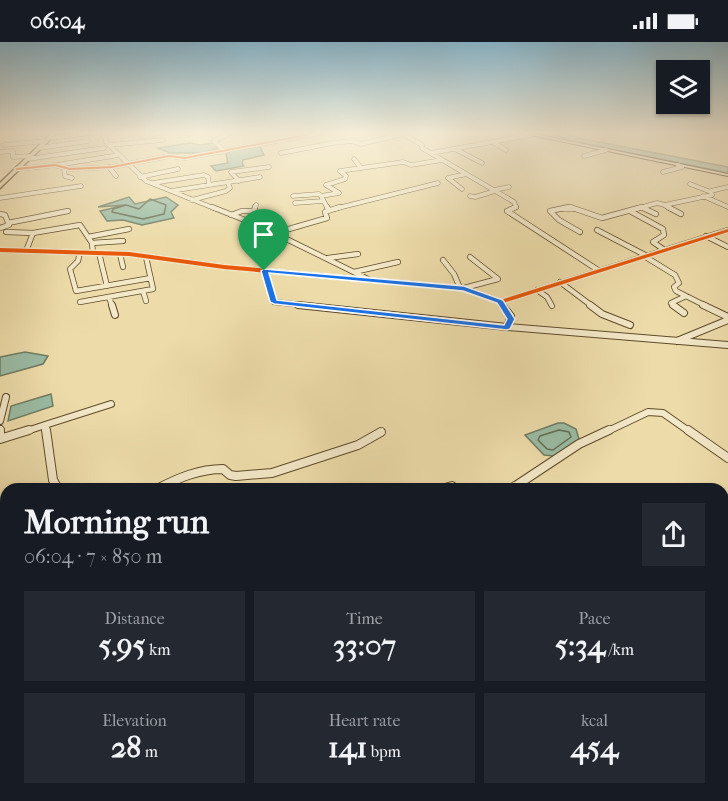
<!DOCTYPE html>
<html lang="en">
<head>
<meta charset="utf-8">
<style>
	:root { --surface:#171b24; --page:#242831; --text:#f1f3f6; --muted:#9ea1a6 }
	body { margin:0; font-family:"IM FELL French Canon",serif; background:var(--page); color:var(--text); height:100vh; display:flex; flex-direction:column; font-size:22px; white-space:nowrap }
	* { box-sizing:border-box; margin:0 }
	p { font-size:20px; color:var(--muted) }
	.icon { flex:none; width:33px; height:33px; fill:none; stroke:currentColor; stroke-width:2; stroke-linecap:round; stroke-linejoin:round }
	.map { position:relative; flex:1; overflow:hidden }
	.drawer { position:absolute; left:0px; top:441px; width:729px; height:318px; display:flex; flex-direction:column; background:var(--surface); border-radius:18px 18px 0 0; box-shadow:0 2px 4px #0004 }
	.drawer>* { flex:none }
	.controls { position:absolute; left:656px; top:18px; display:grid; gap:12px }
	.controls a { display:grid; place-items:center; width:54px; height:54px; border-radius:0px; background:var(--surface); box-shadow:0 2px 4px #0004; font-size:30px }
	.pin { position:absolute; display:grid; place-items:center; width:51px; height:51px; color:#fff; margin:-62px -26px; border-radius:50% 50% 50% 0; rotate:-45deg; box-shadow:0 0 6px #0007 }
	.pin .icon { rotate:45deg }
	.round { display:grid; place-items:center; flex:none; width:63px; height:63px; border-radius:0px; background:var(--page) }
	.headline { display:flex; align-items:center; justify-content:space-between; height:102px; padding:0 24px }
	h1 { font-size:33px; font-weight:700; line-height:45px }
	.stats { display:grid; grid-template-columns:repeat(3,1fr); gap:9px; height:102px; padding:6px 24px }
	.stats div { display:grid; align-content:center; border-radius:0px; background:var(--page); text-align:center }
	.stats b { font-size:30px; font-weight:700 }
	.stats small { font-size:16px; font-weight:400 }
	.stats p { font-size:16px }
	.status { display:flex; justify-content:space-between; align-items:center; height:42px; padding:0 30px; background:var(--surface); direction:ltr }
	.status svg { height:16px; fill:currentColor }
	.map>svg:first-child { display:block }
</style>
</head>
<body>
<div class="status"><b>06:04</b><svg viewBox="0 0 49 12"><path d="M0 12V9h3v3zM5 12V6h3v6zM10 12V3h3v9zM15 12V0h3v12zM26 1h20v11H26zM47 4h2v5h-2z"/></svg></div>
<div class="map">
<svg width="728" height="759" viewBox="0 0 728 759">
	<rect width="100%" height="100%" fill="#eddcaa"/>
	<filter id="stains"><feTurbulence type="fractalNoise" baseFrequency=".00333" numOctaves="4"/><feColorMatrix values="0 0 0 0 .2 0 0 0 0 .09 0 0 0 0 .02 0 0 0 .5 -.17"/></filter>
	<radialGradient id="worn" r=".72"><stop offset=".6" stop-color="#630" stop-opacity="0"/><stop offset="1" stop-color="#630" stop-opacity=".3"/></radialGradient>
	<path fill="#9abca5" stroke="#6f7c63" stroke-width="1.5" d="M547,90H561L578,96L728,125V131L572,99Z
		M190,101L200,103L214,101L219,106L203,111H170L158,106Z
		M256,104L260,105L264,113L243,118L242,121L244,124L216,129L211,124L228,121L226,112L230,109Z
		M129,155L135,162L166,155L178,163L171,170L174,176L142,183L123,178L107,179L100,169L126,163L98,165Z
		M25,310L48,314L43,322L0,334V315Z
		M51,352L53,364L8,379L11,364Z
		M558,381H564L576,387L579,397L554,414L544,413L525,393Z"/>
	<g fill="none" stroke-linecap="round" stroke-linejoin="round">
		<path stroke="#646c52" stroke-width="1.5" d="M150,157L166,163L164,172L143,177L112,170L113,167L126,163L139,167Z
			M559,388L569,390L571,395L553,408L547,407L538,398L540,394Z"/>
		<defs>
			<path id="minor-far4" d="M104,90L106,100L146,139L216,167
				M140,91L144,94L164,90
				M189,92L194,90
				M403,92L422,103V106L514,160L516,165L512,167
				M49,96L99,90
				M494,101L506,108
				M4,103L46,99
				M110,103L163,98
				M39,106L88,99
				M455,107L482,121
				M0,110L13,109V115L31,114
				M221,110L222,107L214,99L232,90
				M281,111L333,101L352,99L361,102L412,90
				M431,111L531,93
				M584,114L606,108
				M28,117L104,106
				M354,117L361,126
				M57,123L119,113
				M109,125L116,134
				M17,127L55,123L70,127L112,125L169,114L185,116L325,90
				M64,127L65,134L72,136
				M663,130L682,125L678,123
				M140,135L178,127
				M239,139L231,130L269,125
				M153,141L204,133L208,135L209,142
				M690,142L711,150
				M462,147L448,136L466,132
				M494,148L509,145
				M171,149L260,135
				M293,154L319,152L321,154
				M470,154L475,155L495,149
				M703,154L728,165
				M0,156L81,144
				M192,158L226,149L230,146L228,141
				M295,161L323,159
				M664,163L671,167
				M641,165L645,167
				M255,167L256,163
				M328,167L321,154L339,151L326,143L345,137L346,134L340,129L403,120L411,123L442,118
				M334,167L438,141
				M562,167H575
				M636,167L657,161L665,163L712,153L711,149L728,145"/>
			<path id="minor-far3" d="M212,165L260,184L370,238
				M327,165L329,168
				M516,165L507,169L598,228
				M569,165L550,169L559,178L580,190
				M570,165L602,176L642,165
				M641,165L656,172
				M668,165L681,172
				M630,169L663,187L664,193L653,200L663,207
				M0,172L5,173L9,183L0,186
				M231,173L242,169H254L255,165
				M8,181L68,169
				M597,188L645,213
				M6,190L33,191L80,183L92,201L93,211
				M275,191L327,176L325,170L340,165
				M706,194L728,205
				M88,195L129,187
				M92,201L123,199
				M26,209L33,191
				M80,210L78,219L70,227L76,249L151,236
				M99,211L107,244
				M120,212L123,225
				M644,214L675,233L679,241L674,245L676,249L706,264
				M328,216L358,212
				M443,218L454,232L460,246
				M264,229L274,260L312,264
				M354,230L398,220
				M560,240L592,264
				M464,246L498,237L470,215
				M537,248L547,255L552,264
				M143,249L146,259
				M109,255L112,264
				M80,260L153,247L146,215
				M500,260L503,264
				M675,264L671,261L686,254"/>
			<path id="minor-far2" d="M112,263L115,273
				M298,263L507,285L728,303
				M502,263L511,274L507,285
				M590,263L602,272L630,283
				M673,263L684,271
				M703,263L728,275
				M677,299L728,278
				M0,379L6,355
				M0,387V390
				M24,390L45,383
				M46,390L45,383L111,362
				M606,390L648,370L663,371L690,390"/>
			<path id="minor-far1" d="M0,388V397
				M46,388L53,438L58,447
				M688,388L728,416
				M0,397L29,388
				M515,444L533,447
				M157,447C178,436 199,427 223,427L230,433L236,434L272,431L358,403L381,390
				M442,447L452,444L455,447
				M511,447L579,402L609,388
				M0,516L6,513"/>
			<path id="minor" d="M593,753L595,759
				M649,753L652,759"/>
			<path id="tertiary" d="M728,186V190L500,262L459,248L224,227L129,214L0,210V206L129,210L224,223L460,244L500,258Z"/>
			<path id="secondary" d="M516,90H526L728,132V134Z"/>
			<path id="primary" d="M53,90H58L0,146V141Z"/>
		</defs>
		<use href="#minor-far4" stroke="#5e4b2a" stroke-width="5"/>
		<use href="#minor-far3" stroke="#5e4b2a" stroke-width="6"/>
		<use href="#minor-far2" stroke="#5e4b2a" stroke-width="8"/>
		<use href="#minor-far1" stroke="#5e4b2a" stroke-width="10"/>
		<use href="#minor" stroke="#5e4b2a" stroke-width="12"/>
		<use href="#tertiary" stroke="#5e4b2a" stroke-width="2"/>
		<use href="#secondary" stroke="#2f1b00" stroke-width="2"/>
		<use href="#primary" stroke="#2f1b00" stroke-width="3"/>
		<use href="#minor-far4" stroke="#f3e8c8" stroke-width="4"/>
		<use href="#minor-far3" stroke="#f3e8c8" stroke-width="4.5"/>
		<use href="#minor-far2" stroke="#f3e8c8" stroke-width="6"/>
		<use href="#minor-far1" stroke="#f3e8c8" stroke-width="8"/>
		<use href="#minor" stroke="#f3e8c8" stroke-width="10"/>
		<use href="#tertiary" fill="#f3e8c8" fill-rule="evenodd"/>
		<use href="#secondary" fill="#f3e8c8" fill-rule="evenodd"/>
		<use href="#primary" fill="#eddcaa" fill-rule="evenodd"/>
		<defs>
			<path id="cycleway" d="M317,90H327L185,117L169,115L112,126L70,128L55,124L17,128L15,127L17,126L55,122L70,126L112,124L169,113L185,115Z
				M728,187V190L500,262L459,248L224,227L129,214L0,210V206L129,210L224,223L460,244L500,258Z"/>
		</defs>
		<use href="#cycleway" stroke="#f3e8c8" stroke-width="3"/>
		<use href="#cycleway" fill="#e8590c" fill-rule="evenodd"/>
	</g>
	<linearGradient id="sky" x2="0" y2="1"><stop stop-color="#89b7cd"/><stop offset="0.46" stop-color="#f7efd9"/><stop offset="1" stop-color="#f7efd9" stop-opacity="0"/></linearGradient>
	<rect width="728" height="197" fill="url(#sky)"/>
	<path fill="#1a73e8" stroke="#fff" stroke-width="1.5" fill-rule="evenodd" d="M264,227L464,244L503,258L515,277L510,287L507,288L274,262L270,260L261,229ZM269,231L463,249L497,261L507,277L504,283L277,258Z"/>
	<rect width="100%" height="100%" filter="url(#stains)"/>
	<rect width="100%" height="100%" fill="url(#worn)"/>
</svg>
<div class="controls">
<a><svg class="icon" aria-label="layers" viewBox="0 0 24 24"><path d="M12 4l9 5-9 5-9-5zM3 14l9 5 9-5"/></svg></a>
</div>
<div class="pin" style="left:264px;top:229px;background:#1e9e55"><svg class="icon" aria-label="arrive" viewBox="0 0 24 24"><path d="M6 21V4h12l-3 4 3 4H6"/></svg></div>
<section class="drawer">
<div class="headline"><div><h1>Morning run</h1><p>06:04 · 7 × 850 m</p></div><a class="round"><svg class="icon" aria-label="share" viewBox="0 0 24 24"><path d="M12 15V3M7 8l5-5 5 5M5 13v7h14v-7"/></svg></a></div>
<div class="stats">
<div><p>Distance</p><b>5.95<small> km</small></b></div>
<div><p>Time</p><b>33:07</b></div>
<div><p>Pace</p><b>5:34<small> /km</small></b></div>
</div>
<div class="stats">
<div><p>Elevation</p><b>28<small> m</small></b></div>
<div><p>Heart rate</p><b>141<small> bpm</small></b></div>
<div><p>kcal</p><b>454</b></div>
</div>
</section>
</div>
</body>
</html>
